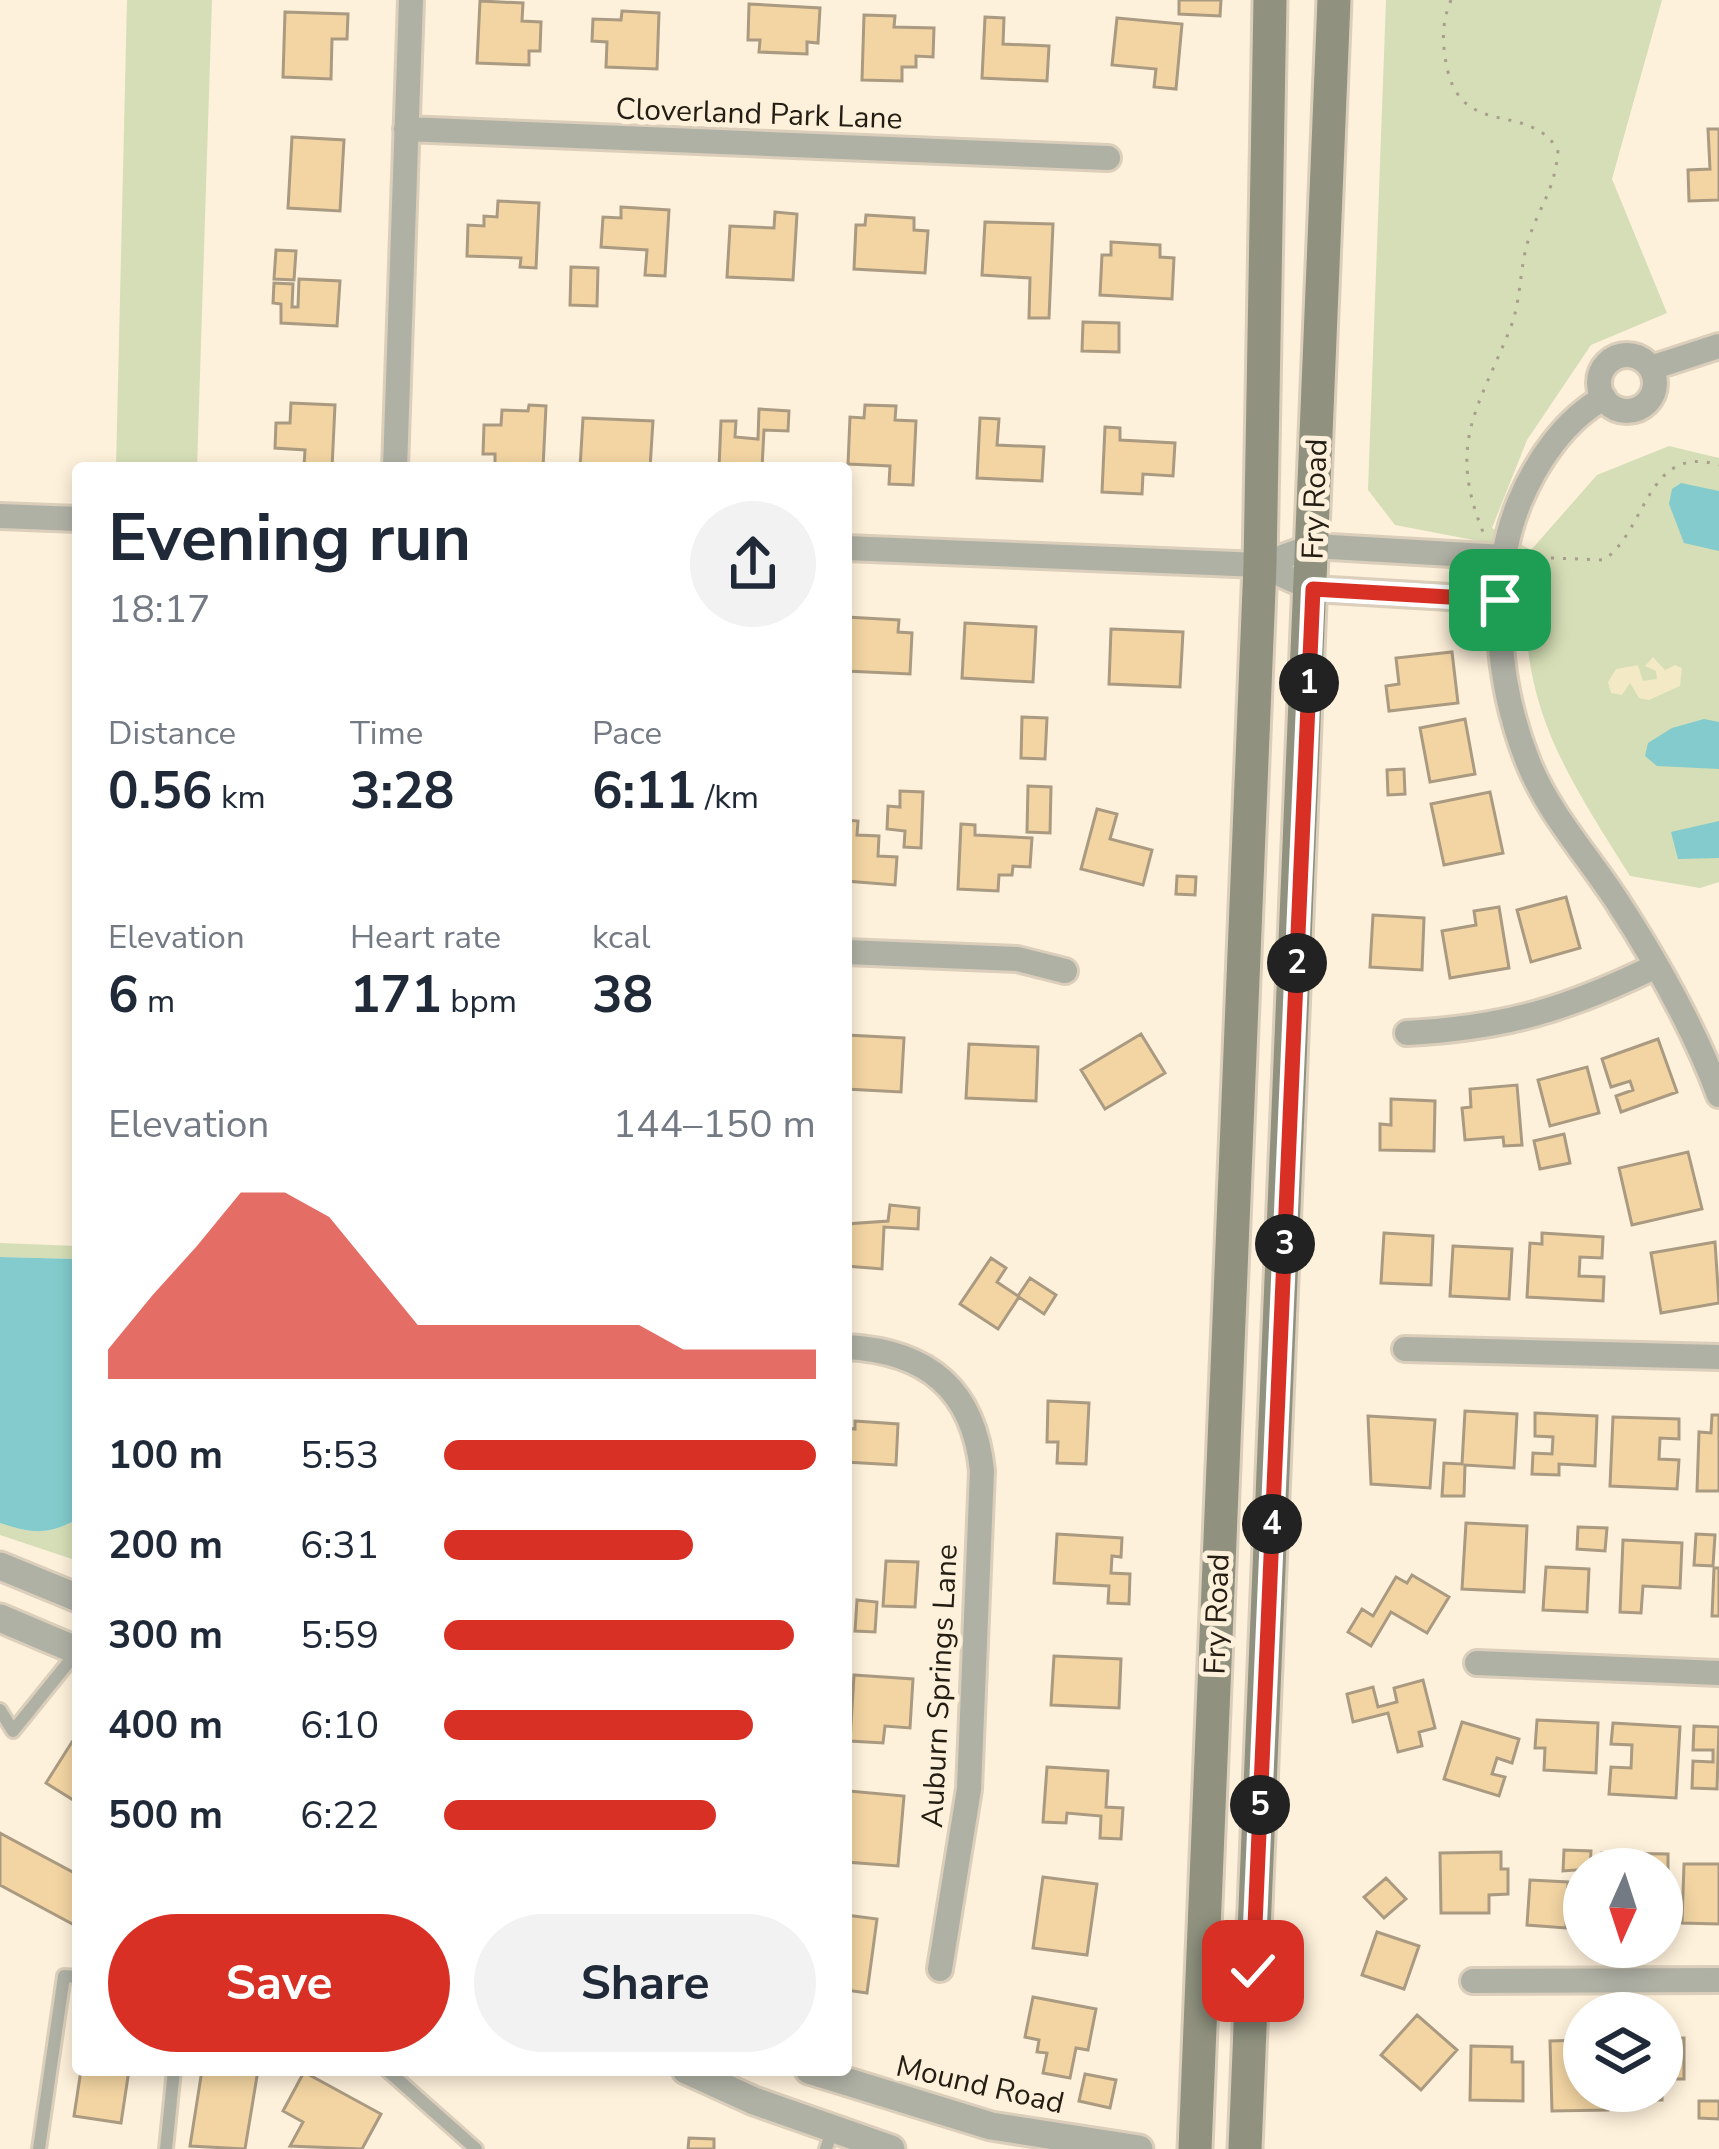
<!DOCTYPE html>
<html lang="en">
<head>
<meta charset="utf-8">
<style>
	:root { --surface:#fff; --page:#f2f2f3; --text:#1f2937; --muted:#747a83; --accent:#d93025 }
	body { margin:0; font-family:"Nunito Sans",sans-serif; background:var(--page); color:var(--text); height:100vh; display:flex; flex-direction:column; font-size:45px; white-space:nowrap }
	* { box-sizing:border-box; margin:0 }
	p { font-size:39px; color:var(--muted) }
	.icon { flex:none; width:66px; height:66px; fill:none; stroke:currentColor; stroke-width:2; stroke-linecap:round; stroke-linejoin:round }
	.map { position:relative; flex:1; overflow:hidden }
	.panel { position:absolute; left:72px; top:462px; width:780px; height:1614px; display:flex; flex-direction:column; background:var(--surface); border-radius:12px; box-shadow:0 6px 18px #0003 }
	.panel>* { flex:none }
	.needle { width:78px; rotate:183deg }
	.controls { position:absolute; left:1563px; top:1848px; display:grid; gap:24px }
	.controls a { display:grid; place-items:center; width:120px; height:120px; border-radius:50%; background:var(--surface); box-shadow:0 6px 18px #0003; font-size:60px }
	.pin { position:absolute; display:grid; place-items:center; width:102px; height:102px; color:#fff; margin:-51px; border-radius:24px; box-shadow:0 6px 18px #0006 }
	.km { position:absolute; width:60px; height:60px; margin:-30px; border-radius:50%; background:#222; color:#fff; font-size:33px; line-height:60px; text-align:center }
	.round { display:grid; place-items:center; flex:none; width:126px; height:126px; border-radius:63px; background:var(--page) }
	.summary { display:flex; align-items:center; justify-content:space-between; height:204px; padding:0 36px }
	h1 { font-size:66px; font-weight:700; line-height:90px }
	.metrics { display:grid; grid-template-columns:repeat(3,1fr); gap:18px; height:204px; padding:12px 36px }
	.metrics div { display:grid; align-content:center }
	.metrics b { font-size:51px; font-weight:700 }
	.metrics small { font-size:33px; font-weight:400 }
	.metrics p { font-size:33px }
	.chart { height:336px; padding:24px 36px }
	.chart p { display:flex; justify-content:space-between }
	.chart svg { width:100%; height:216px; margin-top:12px; fill:var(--accent); opacity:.7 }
	.primary-button { display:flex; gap:24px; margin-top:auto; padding:24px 36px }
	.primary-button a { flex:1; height:138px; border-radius:72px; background:var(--accent); color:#fff; font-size:48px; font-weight:700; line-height:138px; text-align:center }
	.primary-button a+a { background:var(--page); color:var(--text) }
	ul { padding:0 36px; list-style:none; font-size:39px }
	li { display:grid; grid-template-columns:192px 144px 1fr; align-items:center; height:90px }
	li i { height:30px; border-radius:15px; background:var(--accent) }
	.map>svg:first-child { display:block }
</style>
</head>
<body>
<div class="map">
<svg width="1719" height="2149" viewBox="0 0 1719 2149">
	<rect width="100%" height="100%" fill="#fef1db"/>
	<path fill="#d5deb6" d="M127,0H212L197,468H116Z
		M1386,0H1662L1612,179L1667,313L1591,345L1527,440L1492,528L1531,550L1597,475L1669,446L1719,458V882L1700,888L1630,876C1562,768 1516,700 1527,567L1484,542L1395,525L1368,490Z
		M0,1243L78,1246V1259L0,1257Z
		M78,1519L75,1560L0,1535V1523C32,1534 48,1535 78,1519Z"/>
	<path fill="#f3e9c4" d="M1653,657L1665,670L1675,665L1682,668L1680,686L1649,700L1639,698L1630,683L1622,695L1611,693L1608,682L1616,669L1638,665L1643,681L1657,679L1656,671L1645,666Z"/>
	<path fill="#83cbcc" d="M1681,483L1719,491V551L1684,543L1669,504L1672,489Z
		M1704,719L1719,722V769L1657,766L1645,756L1648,743L1672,728Z
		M1719,821V858L1678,859L1671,832Z
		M0,1257L78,1259V1519C48,1535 32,1534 0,1523Z"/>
	<path fill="#f3d5a3" stroke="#aa9a81" stroke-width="3" d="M1179,0H1221L1220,16L1179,14Z
		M480,1L523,3L522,21L541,22L540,51H529V65L477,63Z
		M749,4L820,8L818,43L807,42V54L759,52L760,40H748Z
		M622,11L659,13L657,69L606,67L607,42L592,41L593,19L621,20Z
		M285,12L348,14L347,39H332L331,79L283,77Z
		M864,15L895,16L894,27L934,28L933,57L916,56V67H902V81L862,80Z
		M985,17L1004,18L1003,44L1049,46L1047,81L982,78Z
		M1117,18L1182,24L1176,89L1154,87L1156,69L1112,65Z
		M1708,129H1719V200L1689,201L1688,170L1710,169Z
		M292,137L344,140L340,211L288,208Z
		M498,201L539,203L536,268L520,267L521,258L467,256L468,225L484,226V216L497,217Z
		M621,207L669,210L665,276L645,275L647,250L601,247L603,217L621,218Z
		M775,212L797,214L793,280L727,277L730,226L774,228Z
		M866,215L914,218V230L928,231L925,273L854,269L856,225H865Z
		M985,222L1053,224L1049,318H1029L1030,278L982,275Z
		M1111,242L1160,245V257L1174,258L1172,299L1100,295L1102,255H1111Z
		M276,250L296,251L294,280L274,279Z
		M571,267L598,268L597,306L570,305Z
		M299,279L340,281L337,326L281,323V304L273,303L274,283L293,284L292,307H298Z
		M1083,322L1119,323V352L1082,351Z
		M291,403L335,405L332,468L304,467L305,450L275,448L276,423H290Z
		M529,405L546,406L543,468L495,466V454H483L484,425H501L502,410L528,411Z
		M865,405L896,406L895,420L916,421L913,485L889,484L890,466L848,464L850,417L864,418Z
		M759,409L789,411L788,431L764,430L762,468H719L721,421H736L735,437L758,439Z
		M583,418L653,421L650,468H580Z
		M980,418L999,419L997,445L1044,447L1042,481L977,478Z
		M1105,427L1120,428V440L1175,443L1173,476L1143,474L1142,494L1102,492Z
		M846,617L899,620L898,632L912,633L910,674L846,671Z
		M965,623L1036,627L1033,682L962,678Z
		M1111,629L1183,632L1180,687L1109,684Z
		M1452,652L1458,703L1389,711L1386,686L1399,684L1396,658Z
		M1022,717L1047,718L1045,759L1021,758Z
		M1465,719L1475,774L1430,782L1420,728Z
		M1404,769L1405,794L1388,795L1387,770Z
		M1028,786L1051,787L1050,833L1027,832Z
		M900,791L923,792L921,848L904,847L905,831L887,829L888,806L900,807Z
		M1490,792L1503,853L1444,865L1431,804Z
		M1097,809L1117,814L1110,839L1152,850L1143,885L1081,869Z
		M846,820L858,821L857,835L879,836L878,856L897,857L895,885L846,881Z
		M961,824L975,825V835L1032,838L1030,867L1013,866L1012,875H999L998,891L958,889Z
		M1177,876L1196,877L1195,895L1176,894Z
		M1566,897L1580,948L1531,962L1517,910Z
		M1499,907L1509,968L1450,978L1442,931L1476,925L1474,911Z
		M1373,915L1424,918L1422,970L1370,967Z
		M1141,1034L1165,1073L1105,1109L1081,1070Z
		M846,1035L904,1038L901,1092L846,1089Z
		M1658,1039L1677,1092L1621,1112L1616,1096L1633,1090L1630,1081L1611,1087L1602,1059Z
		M969,1044L1038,1047L1036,1101L966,1098Z
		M1587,1067L1599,1113L1550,1126L1538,1080Z
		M1517,1085L1522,1145L1504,1146L1503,1137L1465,1140L1462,1108L1471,1107L1470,1089Z
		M1391,1099L1435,1101L1434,1151L1380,1150V1124L1391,1125Z
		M1564,1134L1570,1163L1540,1169L1534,1141Z
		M1688,1152L1702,1209L1632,1225L1619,1168Z
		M890,1205L919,1208L918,1229L884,1227L882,1269L846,1266V1224L888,1221Z
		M1384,1233L1433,1236L1431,1285L1381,1283Z
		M1542,1233L1603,1237L1602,1258L1580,1257L1579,1276L1604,1277L1603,1301L1527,1297L1530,1243L1542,1244Z
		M1715,1242L1719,1303L1661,1313L1651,1253Z
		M1453,1246L1512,1249L1509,1299L1450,1296Z
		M991,1258L1006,1268L997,1282L1018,1296L1030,1278L1056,1295L1044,1314L1019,1297L998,1329L960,1304Z
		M1048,1401L1089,1403L1086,1464L1057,1463L1058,1442H1047Z
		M1465,1411L1517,1414L1514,1468L1465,1465L1464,1496H1442L1444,1463L1462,1464Z
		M1535,1413L1597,1416L1595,1466L1559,1464V1475L1532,1474L1533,1453L1552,1454L1553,1437L1535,1436Z
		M1712,1415H1719V1491H1697L1699,1432L1711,1433Z
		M1368,1416L1435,1420L1430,1488L1371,1484Z
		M1613,1417L1679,1419V1439L1660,1438L1659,1459L1679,1460L1677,1489L1610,1486Z
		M855,1421L898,1424L896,1465L846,1462V1428L855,1429Z
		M1466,1523L1527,1526L1524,1592L1462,1589Z
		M1578,1527L1607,1528L1605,1551L1577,1549Z
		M1057,1534L1122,1538L1121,1557L1112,1556L1111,1573L1130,1574L1129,1604L1108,1603L1109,1586L1054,1583Z
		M1696,1534L1715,1535L1713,1566L1694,1565Z
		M1623,1540L1682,1543L1680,1588L1643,1586L1641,1613L1620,1612Z
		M886,1561L918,1562L915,1607L883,1606Z
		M1546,1567L1589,1569L1587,1612L1543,1610Z
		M1714,1568H1719V1616H1712Z
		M1412,1575L1449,1597L1427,1633L1391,1612L1371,1646L1348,1632L1362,1609L1373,1616L1396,1577L1407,1583Z
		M857,1600L877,1602L875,1632L855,1631Z
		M1054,1656L1121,1659L1119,1708L1051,1705Z
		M854,1675L913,1679L910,1728L885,1726L883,1743L850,1741Z
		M1423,1680L1435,1728L1419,1732L1422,1746L1398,1752L1388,1713L1353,1722L1347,1694L1373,1687L1378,1707L1397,1702L1394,1688Z
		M1537,1720L1598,1723L1596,1773L1544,1770L1545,1748H1535Z
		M1462,1722L1519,1739L1512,1763L1497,1758L1492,1774L1505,1777L1499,1796L1444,1779Z
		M1613,1723L1680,1727L1676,1798L1609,1794L1611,1767L1631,1768L1632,1745L1611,1744Z
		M1694,1726L1719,1727L1717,1789L1692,1788L1693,1761L1713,1762V1750H1693Z
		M72,1742L78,1746V1803L46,1783Z
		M1047,1767L1108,1771L1106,1807L1123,1808L1121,1839L1100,1838L1101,1816L1067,1813L1066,1823L1043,1822Z
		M849,1791L904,1796L898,1866L846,1862Z
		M0,1833L78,1875V1927L0,1885Z
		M1564,1850L1591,1851L1590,1869L1563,1871Z
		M1501,1852V1869H1508V1894L1489,1895V1913H1441L1440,1853Z
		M1602,1853L1668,1854V1925H1662V1869H1602Z
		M1684,1864H1719V1924L1682,1923Z
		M1043,1877L1097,1884L1087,1955L1033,1948Z
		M1386,1878L1406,1899L1384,1918L1364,1897Z
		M1530,1880L1568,1882L1566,1928L1527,1925Z
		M846,1915L877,1919L867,1993L846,1990Z
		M1377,1932L1419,1946L1404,1989L1362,1975Z
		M1033,1997L1096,2009L1088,2050L1076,2048L1070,2078L1043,2073L1047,2053L1037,2052L1039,2040L1025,2037Z
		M1417,2015L1457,2050L1421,2090L1381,2055Z
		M1662,2038H1684V2079H1662V2100H1627V2091H1662Z
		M1584,2040V2091H1607L1608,2110L1552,2111L1550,2041Z
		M1471,2046L1512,2047V2062H1523V2101L1470,2100Z
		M81,2070H129L121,2123L74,2116Z
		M202,2070H258L245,2149L190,2146Z
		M304,2072L381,2114L362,2149L290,2146L303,2122L283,2111Z
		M1085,2074L1116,2080L1110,2108L1079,2101Z
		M1699,2101H1719V2119L1699,2118Z
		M689,2138L714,2139V2149H688Z"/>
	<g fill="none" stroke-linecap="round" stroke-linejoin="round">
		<defs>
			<path id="service" d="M0,1710L13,1731L76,1653
				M387,2070L476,2149
				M39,2149L64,1976L78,1977
				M166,2149L174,2070
				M826,2149L832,2131"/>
			<path id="minor" d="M406,129L1108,158
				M1599 383a28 28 0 1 1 56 0a28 28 0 1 1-56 0Z
				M1651,368L1719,346
				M1604,398C1565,419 1536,462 1519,503C1487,582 1497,684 1528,762C1549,814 1587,855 1617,901C1656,961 1694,1028 1719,1095
				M395,468L411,0
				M0,516L78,519
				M846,548L1260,565L1313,589L1500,600
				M1260,565L1313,546L1504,557
				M846,952L1017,959L1065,971
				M1407,1033C1505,1028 1568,1009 1656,966
				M846,1347C927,1351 974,1389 982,1471L969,1789L940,1969
				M1405,1349L1719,1357
				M1477,1663L1719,1673
				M1473,1981L1719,1980"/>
			<path id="tertiary" d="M0,1566L78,1598
				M0,1618L78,1651
				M686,2070L754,2101L891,2149
				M809,2070L991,2126L1139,2149"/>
			<path id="secondary" d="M1195,2149L1260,565L1270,0
				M1245,2149L1334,0"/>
		</defs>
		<use href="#service" stroke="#dbcfbb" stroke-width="18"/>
		<use href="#minor" stroke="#dbcfbb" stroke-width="30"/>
		<use href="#tertiary" stroke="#dbcfbb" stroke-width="33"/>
		<use href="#secondary" stroke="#dbcfbb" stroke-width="39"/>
		<path stroke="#a99e8d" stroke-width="3" stroke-dasharray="3 9" stroke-linecap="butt" d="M1451,0C1443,19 1442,36 1445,56C1456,144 1527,98 1558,150C1555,190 1541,203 1529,238C1519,267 1522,299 1510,329C1478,409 1447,443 1483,532
			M1527,557L1604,560C1647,530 1647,443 1719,465"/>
		<use href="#service" stroke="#b0b1a5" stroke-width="12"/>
		<use href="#minor" stroke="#b0b1a5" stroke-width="24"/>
		<use href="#tertiary" stroke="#b0b1a5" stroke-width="27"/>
		<use href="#secondary" stroke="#90927f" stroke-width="33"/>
	</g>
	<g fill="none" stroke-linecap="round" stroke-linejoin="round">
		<defs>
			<path id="route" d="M1253,1971L1313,589L1500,600"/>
		</defs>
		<use href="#route" stroke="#fff" stroke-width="24"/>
		<use href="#route" stroke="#d93025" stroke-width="15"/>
	</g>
	<g text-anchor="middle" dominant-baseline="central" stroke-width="10" stroke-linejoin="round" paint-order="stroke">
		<g font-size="30" fill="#231d13" stroke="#fef1db">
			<text transform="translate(759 114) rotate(2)">Cloverland Park Lane</text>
			<text transform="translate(1315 499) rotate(-88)">Fry Road</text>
			<text transform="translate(1217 1614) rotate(-88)">Fry Road</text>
			<text transform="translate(940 1686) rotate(-87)">Auburn Springs Lane</text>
			<text transform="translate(980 2085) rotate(13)">Mound Road</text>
		</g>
	</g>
</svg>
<div class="controls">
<a><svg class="needle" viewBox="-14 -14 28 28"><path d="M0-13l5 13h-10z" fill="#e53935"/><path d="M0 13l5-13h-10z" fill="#747a83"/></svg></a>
<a><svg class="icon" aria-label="layers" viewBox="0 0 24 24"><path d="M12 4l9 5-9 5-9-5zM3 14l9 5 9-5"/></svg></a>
</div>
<div class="pin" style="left:1500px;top:600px;background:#1e9e55"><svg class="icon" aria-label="arrive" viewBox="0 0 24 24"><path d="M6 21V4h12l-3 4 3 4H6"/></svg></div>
<div class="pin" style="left:1253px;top:1971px;background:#d93025"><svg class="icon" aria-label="check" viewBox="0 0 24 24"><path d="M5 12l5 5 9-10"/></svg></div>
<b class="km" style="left:1309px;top:683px">1</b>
<b class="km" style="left:1297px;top:963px">2</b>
<b class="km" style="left:1285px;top:1244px">3</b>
<b class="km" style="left:1272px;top:1524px">4</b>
<b class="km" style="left:1260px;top:1805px">5</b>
<section class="panel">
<div class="summary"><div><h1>Evening run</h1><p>18:17</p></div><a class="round"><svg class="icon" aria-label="share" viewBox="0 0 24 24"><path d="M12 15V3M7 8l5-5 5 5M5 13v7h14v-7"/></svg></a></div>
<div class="metrics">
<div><p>Distance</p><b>0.56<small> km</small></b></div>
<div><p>Time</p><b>3:28</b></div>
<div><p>Pace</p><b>6:11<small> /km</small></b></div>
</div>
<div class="metrics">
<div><p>Elevation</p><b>6<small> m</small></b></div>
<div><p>Heart rate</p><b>171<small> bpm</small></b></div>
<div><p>kcal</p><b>38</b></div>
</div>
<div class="chart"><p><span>Elevation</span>144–150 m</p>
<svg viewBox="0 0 160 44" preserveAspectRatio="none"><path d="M0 44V38L10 27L20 17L30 6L40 6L50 11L60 22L70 33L80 33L90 33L100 33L110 33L120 33L130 38L140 38L150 38L160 38V44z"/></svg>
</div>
<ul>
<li><b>100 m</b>5:53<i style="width:100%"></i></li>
<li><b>200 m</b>6:31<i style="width:67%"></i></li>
<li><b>300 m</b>5:59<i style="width:94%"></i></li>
<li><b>400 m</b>6:10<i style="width:83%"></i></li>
<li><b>500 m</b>6:22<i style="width:73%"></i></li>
</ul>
<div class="primary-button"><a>Save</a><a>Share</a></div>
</section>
</div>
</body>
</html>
